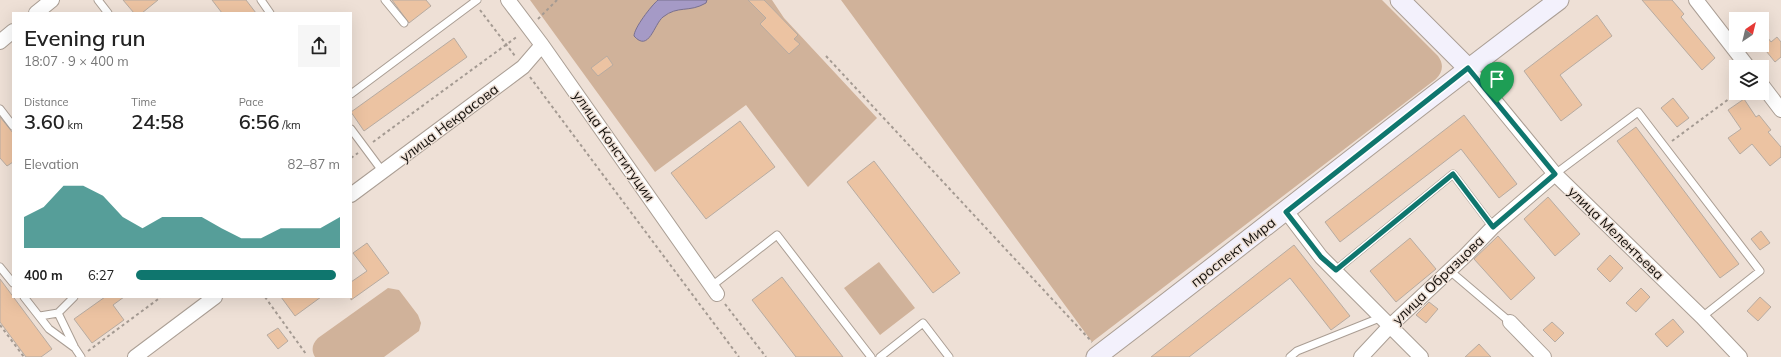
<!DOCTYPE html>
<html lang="en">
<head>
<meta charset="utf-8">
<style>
	:root { --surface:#fff; --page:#f6f6f6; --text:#222; --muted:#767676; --accent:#0f766e }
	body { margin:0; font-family:Mulish,sans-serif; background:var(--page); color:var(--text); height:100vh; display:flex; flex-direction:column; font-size:15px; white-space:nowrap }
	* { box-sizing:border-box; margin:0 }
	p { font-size:13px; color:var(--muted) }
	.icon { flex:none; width:22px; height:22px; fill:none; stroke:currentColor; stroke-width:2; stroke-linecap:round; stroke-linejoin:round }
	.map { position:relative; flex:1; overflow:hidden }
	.drawer { position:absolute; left:12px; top:12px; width:340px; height:286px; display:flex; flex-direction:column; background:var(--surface); border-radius:0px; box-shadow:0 4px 16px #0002 }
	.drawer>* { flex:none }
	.needle { width:26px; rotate:35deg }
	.tools { position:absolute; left:1729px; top:12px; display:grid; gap:8px }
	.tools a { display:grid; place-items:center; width:40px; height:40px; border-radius:0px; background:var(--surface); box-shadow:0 4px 16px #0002; font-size:20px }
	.pin { position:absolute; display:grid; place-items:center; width:34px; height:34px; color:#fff; margin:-41px -17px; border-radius:50% 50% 50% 0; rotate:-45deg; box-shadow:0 0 4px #0007 }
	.pin .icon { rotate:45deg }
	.round { display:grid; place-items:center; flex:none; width:42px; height:42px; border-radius:0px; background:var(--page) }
	.overview { display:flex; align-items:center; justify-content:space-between; height:68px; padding:0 12px }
	h1 { font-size:22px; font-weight:600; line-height:30px }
	.metrics { display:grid; grid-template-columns:repeat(3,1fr); gap:6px; height:68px; padding:4px 12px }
	.metrics div { display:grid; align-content:center }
	.metrics b { font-size:20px; font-weight:600 }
	.metrics small { font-size:11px; font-weight:400 }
	.metrics p { font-size:11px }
	.chart { height:112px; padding:8px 12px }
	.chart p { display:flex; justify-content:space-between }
	.chart svg { width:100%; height:72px; margin-top:4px; fill:var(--accent); opacity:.7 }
	ul { padding:0 12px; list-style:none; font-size:13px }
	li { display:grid; grid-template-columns:64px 48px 1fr; align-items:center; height:30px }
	li i { height:10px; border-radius:5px; background:var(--accent) }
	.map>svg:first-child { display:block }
</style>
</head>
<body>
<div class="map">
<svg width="1781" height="357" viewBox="0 0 1781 357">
	<rect width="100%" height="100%" fill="#eee0d6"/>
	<path fill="#d0b29a" d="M530,0H772L784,18L877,118L808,187L746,105L655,172Z
		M841,0H1382L1438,56C1444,64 1443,72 1436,79L1092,342Z
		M879,262L915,308L880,335L844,288Z
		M388,288L399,290L418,315L421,323L419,331L384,357H315C311,350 312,344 318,338Z"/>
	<path fill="#a59ac6" stroke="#79708e" d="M658,0H707L706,3C689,13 678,5 663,17C654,24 649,53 634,36C634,28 651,6 658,0Z"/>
	<path fill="#ecc3a2" stroke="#b7aba1" d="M123,0H158L142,13H134Z
		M212,0H246L256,13H222Z
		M392,0H426L431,6L409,23Z
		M748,0H764L798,35L794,39L800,44L789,54L760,24L766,18Z
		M1642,0H1672L1684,14L1681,17L1715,58L1702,70Z
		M1597,15L1612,36L1560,75L1582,105L1561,121L1524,71Z
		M1762,30L1771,42L1777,37L1781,42V57L1775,62L1762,46Z
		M454,38L467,57L364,131L351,112Z
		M607,56L613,65L598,76L591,68Z
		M1673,98L1689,118L1677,127L1661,108Z
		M1744,99L1756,117L1759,115L1771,130L1768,132L1781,147V157L1770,166L1752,144L1740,154L1728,138L1741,129L1728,110Z
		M1464,115L1517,184L1499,198L1461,149L1340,242L1325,222Z
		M0,117L13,133V162L7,166L0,158Z
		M740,121L775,167L706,219L671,173Z
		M1636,127L1739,264L1720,278L1617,141Z
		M874,161L960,273L933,293L847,182Z
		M1548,197L1580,234L1555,256L1524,219Z
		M1761,231L1770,243L1760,250L1751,239Z
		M1498,236L1535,278L1511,300L1474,259Z
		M1410,238L1436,269L1396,302L1370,271Z
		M367,243L389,273L351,300V282L367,271L353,253Z
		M1294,245L1350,316L1331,330L1290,278L1189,357H1151Z
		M1610,255L1623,268L1610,282L1597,269Z
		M782,277L843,357H796L752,300Z
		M0,279L52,349L41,357H26L0,322Z
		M1641,288L1650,297L1636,312L1626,303Z
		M105,297H124L113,305L124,320L92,343L74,319Z
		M281,297H321L295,316Z
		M1760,297L1771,307L1758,321L1747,311Z
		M1429,302L1438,309L1426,323L1416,315Z
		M1673,319L1684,332L1667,347L1655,334Z
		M1552,322L1564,333L1555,342L1543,330Z
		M278,328L288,341L278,349L267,335Z
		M1479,344L1491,357H1465Z"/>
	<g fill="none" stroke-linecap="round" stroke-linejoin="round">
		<defs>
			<path id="lane" d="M98,0L108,13
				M261,0L270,13
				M385,0L404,23
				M351,94L477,0
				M0,109L13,126
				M351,129L383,172
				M1555,174L1638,112L1760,271L1702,317
				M0,267L13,283
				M1336,270L1453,174L1493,227
				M1450,271L1510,322
				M713,285L777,235L871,357
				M24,297L49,329L75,348L81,357
				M58,313L74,297
				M40,316L58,313L74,346
				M880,357L923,323L949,357
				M1290,357L1297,351L1382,317"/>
			<path id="street" d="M508,0L542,45L717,294
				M1696,0L1748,67
				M36,13L52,0
				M0,42L13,31
				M1468,68L1555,174L1702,317L1740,357
				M1762,85L1781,110
				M351,195L523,67L542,45
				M1286,211L1321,257L1421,357
				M1510,322L1544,357
				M135,357L215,297
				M1361,357L1390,326L1464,257L1493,227L1555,174"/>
			<path id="secondary" d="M1400,0L1468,68
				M1096,357C1251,239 1403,117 1559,0"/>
		</defs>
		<use href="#lane" stroke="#aa9e94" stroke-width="9"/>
		<use href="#street" stroke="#aa9e94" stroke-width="16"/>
		<use href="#secondary" stroke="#aa9e94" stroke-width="21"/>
		<path stroke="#a49a92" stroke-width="2" stroke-dasharray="3 3" stroke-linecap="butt" d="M480,10L515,56
			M538,19L557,0
			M826,56L1092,342
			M530,77L739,357
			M1672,141L1737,93
			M373,142L518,36
			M351,158L358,153
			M265,297L306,354
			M725,304L766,357
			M0,325L24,357
			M88,351L161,297"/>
		<use href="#lane" stroke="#fff" stroke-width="7"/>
		<use href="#street" stroke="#fff" stroke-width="14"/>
		<use href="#secondary" stroke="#f3f1fc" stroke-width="19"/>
	</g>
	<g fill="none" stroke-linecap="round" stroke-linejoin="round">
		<defs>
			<path id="route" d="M1468,68L1555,174L1493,227L1453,174L1336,270L1321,257L1286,212Z"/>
		</defs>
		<use href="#route" stroke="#fff" stroke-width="8"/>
		<use href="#route" stroke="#0f766e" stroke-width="5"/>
	</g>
	<g text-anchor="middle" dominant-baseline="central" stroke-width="3" stroke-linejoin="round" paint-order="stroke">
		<g font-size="14" fill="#120e0a" stroke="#eee0d6">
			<text transform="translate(449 123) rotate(-37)">улица Некрасова</text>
			<text transform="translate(614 146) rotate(55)">улица Конституции</text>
			<text transform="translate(1616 233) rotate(44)">улица Мелентьева</text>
			<text transform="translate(1233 252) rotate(-38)">проспект Мира</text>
			<text transform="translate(1438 280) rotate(-44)">улица Образцова</text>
		</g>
	</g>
</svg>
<div class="tools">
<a><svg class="needle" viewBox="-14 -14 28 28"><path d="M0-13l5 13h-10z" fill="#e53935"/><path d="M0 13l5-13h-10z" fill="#767676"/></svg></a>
<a><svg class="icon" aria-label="layers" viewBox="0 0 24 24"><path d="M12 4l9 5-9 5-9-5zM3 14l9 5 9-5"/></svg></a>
</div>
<div class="pin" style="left:1497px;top:103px;background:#1e9e55"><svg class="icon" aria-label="arrive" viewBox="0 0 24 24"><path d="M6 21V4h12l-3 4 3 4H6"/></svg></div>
<section class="drawer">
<div class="overview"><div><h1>Evening run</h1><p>18:07 · 9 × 400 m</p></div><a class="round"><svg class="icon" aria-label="share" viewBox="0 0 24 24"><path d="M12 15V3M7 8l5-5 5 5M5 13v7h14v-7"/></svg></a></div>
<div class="metrics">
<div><p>Distance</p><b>3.60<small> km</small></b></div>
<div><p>Time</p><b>24:58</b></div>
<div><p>Pace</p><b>6:56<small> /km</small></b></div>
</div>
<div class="chart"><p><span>Elevation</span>82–87 m</p>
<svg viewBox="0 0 160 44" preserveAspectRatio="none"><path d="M0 44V25L10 19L20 6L30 6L40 12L50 25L60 32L70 25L80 25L90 25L100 32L110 38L120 38L130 32L140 32L150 32L160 25V44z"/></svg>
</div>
<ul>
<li><b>400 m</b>6:27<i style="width:98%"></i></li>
</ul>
</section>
</div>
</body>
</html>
